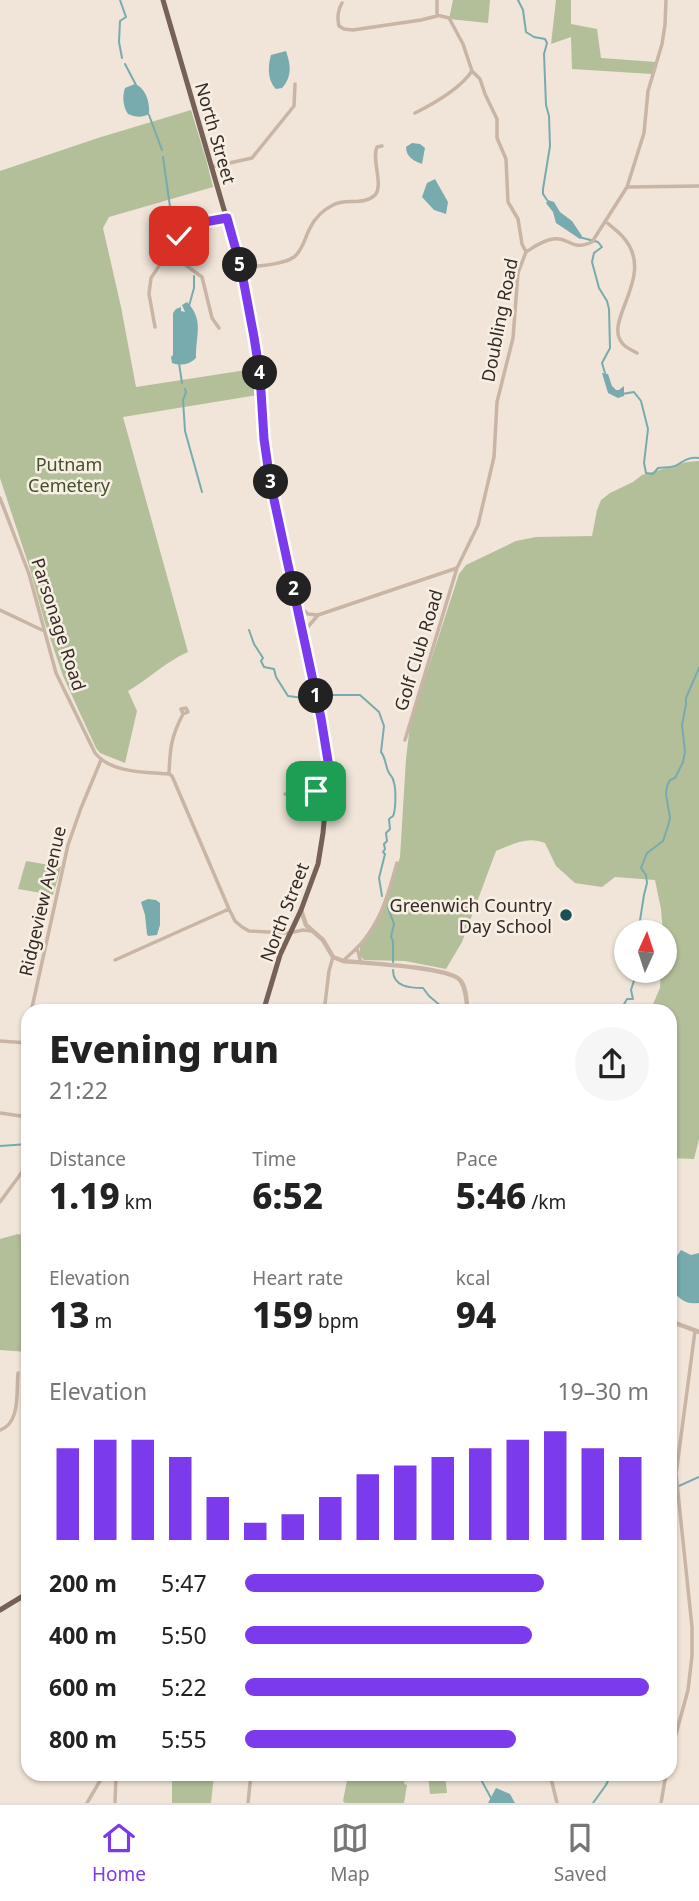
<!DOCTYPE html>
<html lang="en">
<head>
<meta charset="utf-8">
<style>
	:root { --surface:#fff; --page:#f6f6f6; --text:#222; --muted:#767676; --line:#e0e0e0; --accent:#7c3aed }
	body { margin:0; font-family:"Noto Sans",sans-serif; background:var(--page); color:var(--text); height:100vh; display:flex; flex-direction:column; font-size:26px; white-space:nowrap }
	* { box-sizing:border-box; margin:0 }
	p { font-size:23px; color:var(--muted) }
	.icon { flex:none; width:38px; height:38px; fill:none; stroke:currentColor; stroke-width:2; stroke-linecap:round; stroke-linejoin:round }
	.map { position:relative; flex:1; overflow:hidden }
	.details { position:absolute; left:21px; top:1004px; width:656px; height:777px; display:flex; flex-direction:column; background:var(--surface); border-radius:21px; box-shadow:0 2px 5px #0004 }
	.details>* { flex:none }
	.needle { width:46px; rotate:3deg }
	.controls { position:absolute; left:614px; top:920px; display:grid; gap:14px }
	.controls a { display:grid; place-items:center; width:63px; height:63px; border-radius:50%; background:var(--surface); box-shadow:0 2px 5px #0004; font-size:35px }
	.pin { position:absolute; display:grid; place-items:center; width:60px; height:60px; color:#fff; margin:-30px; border-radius:14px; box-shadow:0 4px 10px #0006 }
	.km { position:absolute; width:35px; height:35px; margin:-18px; border-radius:50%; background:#222; color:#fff; font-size:19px; line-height:35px; text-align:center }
	.round { display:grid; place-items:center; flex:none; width:74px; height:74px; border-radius:37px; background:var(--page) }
	.overview { display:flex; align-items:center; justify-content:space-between; height:119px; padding:0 28px }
	h1 { font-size:38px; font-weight:800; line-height:52px }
	.metrics { display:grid; grid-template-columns:repeat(3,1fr); gap:10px; height:119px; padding:7px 28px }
	.metrics div { display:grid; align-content:center }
	.metrics b { font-size:35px; font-weight:800 }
	.metrics small { font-size:19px; font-weight:400 }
	.metrics p { font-size:19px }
	.chart { height:196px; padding:14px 28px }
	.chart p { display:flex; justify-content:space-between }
	.chart svg { width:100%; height:126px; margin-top:7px; stroke:var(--accent); stroke-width:6 }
	ul { padding:0 28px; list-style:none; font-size:23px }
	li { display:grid; grid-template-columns:112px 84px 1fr; align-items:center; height:52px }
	li i { height:18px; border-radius:9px; background:var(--accent) }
	.tabs { display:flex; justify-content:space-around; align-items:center; height:98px; border-top:2px solid var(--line); background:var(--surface); font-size:19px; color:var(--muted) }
	.tabs a { display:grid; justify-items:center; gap:4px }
	.tabs .current { color:var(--accent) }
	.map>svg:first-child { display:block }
</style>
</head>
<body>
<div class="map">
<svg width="699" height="1803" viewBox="0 0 699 1803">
	<rect width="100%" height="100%" fill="#f0e5d8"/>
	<path fill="#b2bf99" d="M453,0H490L488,23L449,19Z
		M556,0H571V24L597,29L601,58L656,62L652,74L572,69L571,37L551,44Z
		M191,110L206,159L213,187L109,217L103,228L121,307L136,387L253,369L258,395L123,417L188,652C165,662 149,679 128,691L137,711L125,763L100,753L96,748L63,676L45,623L30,569L0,478V171L98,138Z
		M699,461V1139L694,1159L670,1158V1012L650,1011L660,988L661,971H665V933H663L661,909L655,880L615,877L602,887L575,883L556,866L545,843C527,836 513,844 496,851L462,942L446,969L405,961L364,960L360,956V947L388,898L400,857L406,759L410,725L459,574L466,565L516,541L536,537L592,536L597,510L601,500L610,493L633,482L642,475L687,462Z
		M26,861L61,867L53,895L18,889Z
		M18,1234L28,1237V1352L0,1350V1239Z
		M172,1775H214L211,1803H172Z
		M348,1775H378L405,1779L404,1784L407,1785L404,1803H345L343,1801Z
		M414,1775H445L447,1793L430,1794L428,1775L414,1776Z"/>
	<path fill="#78abad" d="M286,51C291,65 292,77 282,88L276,89C267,80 268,66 271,55Z
		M135,84C146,88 150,103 149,114C142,118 135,117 128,114C123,107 122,97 125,88Z
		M412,143L420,144L425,148L422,164C414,161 406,157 406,147Z
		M435,179L448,202L446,214L434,210L422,197L427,183Z
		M548,200L554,202L560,212L572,221L582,236L580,239L556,223L553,212L546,203Z
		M187,302C205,321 195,336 196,358C189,365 181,366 172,363L171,357L173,355V313L176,309L181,307V311L185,312L182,305Z
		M602,373L608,374L612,386L616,390H619L624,386V396L618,398L608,393Z
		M148,899L156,900L160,903V925L157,935L148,936L147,934L145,915L141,902Z
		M681,1250L691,1255L699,1253V1303C683,1305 682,1298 670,1291V1266Z
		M496,1788L510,1794L515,1803H488Z"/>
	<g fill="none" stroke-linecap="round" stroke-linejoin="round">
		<path stroke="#78abad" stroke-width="2" d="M120,0L126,17L120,21L119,42L122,58
			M518,0L523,10L526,32L534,37L545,39L547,43L544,54L546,105L549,116L550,146L543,189V194L547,200
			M125,64L136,85
			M149,115L162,150
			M163,157L171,214L179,226
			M579,237L598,242L602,247L594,253L592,262L599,288L607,301L609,309L610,348L602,363L605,373
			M189,306L194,288V276
			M179,363L182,383
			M185,389L186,392L183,400L185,431L202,492
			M622,394L634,392L641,401L648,429L644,463L646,473L653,474L658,468C664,467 672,468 677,465C686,460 688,457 699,458
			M249,630L254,644L263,658L261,661L264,667L274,669L276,677L288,696L312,699
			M321,699L329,695H360L379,712L384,726L381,752C386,758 385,766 389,773C392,778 393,776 394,783C396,789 396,810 393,816L389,819L390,829L386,833L387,841L384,844L385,849L383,852L385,854L379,878L382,896
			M388,908L394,924L391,937L393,941V962
			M638,933L644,895L647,883L646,875L641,868L647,853L663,841L668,826L670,818L666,794L667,786L670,780L675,778L683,762L685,752L682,725L686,704V698L699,668
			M393,970C393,987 410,988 423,988L429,996L448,1012
			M602,1012L611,1007L623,1006L627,999H633L631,990L637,971
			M0,1146L28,1144
			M670,1490L699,1477
			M478,1774L491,1798
			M593,1803L606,1785L611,1774"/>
		<path stroke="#c8b5a5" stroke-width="3.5" d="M437,0V15L449,18L463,44L472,71L480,79L485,94L497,119V138L506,159L508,202L518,219L522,244L526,252
			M342,3C338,10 337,18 339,26L344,29L353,30L421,20L437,16
			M415,113C435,103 460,89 472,71
			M211,167L252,158L294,106L295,84
			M628,187L699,186
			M606,222C612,227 618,231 623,237C658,276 601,321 623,344C626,348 632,350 637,353
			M169,253L202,277L212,318L219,328
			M241,268C255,266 283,265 294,257C303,250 305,237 310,228C315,218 323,210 333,205C345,198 364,206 375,195C384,185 371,159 377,147L382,146
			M155,327L149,294L151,278L179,236L193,224L227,218
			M0,498L29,574L56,673L95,753C111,773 144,772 169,774L172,776L229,909L235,921L242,927L249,931L289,933L303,930L312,931
			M298,605L308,614L318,615L457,568L478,525L494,457L497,402L513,338L518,273L526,252C534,247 543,240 553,239C569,236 571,252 592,242L627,187L644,133L648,91L662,44L665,25L666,0
			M0,610L42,630
			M305,634L307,628L318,615
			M405,740L457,568
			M169,774C170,748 171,737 183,714L188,712L186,708L181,709L183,714
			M285,794L326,792
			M357,948L361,963
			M115,960L229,909
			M343,961C351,953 361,946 367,936C383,915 390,888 397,863
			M31,1012L68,845L81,808L101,760
			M324,1012L329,971L333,957
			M0,1041L28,1043
			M0,1113L28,1117
			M0,1202L28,1164
			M0,1430C21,1423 16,1391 18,1373
			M670,1756L688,1690L692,1656V1627L676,1474L695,1331
			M550,1774L557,1803
			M87,1803L104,1774
			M115,1803L116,1774
			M248,1803L251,1774
			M661,1803L666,1774"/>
		<path stroke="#c8b5a5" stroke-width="4.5" d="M301,910L306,925L323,940L333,957L343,961C364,963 448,967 460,980C467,988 466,1002 468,1012
			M670,1321L699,1332"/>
		<path stroke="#756157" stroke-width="5" d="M163,0L241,268L260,375L267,464L321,718L328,776L323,833L318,864L301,910L280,955L263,1012
			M0,1610L28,1593"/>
	</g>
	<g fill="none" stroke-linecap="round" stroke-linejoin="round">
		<defs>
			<path id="route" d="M179,236L193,224L227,218L241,268L254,337L260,375L264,439L270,481L321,718L328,761V792L316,791"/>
		</defs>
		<use href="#route" stroke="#fff" stroke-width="14"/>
		<use href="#route" stroke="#7c3aed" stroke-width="9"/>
	</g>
	<circle fill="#1d5054" stroke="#f8efe4" stroke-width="2.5" cx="566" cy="915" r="7"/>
	<g text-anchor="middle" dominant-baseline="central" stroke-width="5" stroke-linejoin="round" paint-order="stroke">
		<g font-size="18" fill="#342a26" stroke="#f8efe4">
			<text transform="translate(216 133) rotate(74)">North Street</text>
			<text transform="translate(499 320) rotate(-79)">Doubling Road</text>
			<text transform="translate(59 624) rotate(72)">Parsonage Road</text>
			<text transform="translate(418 650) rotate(-73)">Golf Club Road</text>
			<text transform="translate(42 901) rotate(-77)">Ridgeview Avenue</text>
			<text transform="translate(284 912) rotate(-69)">North Street</text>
		</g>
		<g font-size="18" fill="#43512a" stroke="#f8efe4">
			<text x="69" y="464">Putnam<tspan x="69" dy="21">Cemetery</tspan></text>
		</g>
		<g font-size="18" fill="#342a26" stroke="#f8efe4" text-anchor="end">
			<text x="552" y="905">Greenwich Country<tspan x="552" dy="21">Day School</tspan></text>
		</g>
	</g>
</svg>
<div class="controls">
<a><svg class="needle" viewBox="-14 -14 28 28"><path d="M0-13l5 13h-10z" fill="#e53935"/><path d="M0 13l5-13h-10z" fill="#767676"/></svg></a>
</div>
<div class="pin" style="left:316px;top:791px;background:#1e9e55"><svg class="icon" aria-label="arrive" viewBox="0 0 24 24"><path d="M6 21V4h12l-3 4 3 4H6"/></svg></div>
<div class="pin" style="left:179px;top:236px;background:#d93025"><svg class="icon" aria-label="check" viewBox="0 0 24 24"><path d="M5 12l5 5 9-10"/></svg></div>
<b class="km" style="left:316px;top:696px">1</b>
<b class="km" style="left:294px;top:589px">2</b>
<b class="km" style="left:271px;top:482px">3</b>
<b class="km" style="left:260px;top:373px">4</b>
<b class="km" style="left:240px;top:265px">5</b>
<section class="details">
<div class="overview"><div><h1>Evening run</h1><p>21:22</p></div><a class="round"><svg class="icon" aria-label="share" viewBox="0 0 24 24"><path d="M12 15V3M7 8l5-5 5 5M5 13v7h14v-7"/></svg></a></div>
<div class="metrics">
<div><p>Distance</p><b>1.19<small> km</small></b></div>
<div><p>Time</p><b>6:52</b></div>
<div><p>Pace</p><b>5:46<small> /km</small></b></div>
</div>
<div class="metrics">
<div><p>Elevation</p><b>13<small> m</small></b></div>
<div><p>Heart rate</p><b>159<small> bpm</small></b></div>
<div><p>kcal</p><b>94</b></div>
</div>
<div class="chart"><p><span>Elevation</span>19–30 m</p>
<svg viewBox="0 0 160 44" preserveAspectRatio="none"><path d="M5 44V12M15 44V9M25 44V9M35 44V15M45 44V29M55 44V38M65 44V35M75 44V29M85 44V21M95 44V18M105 44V15M115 44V12M125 44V9M135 44V6M145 44V12M155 44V15"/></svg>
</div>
<ul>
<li><b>200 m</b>5:47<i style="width:74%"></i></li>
<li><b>400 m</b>5:50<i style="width:71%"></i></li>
<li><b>600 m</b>5:22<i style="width:100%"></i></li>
<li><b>800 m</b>5:55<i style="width:67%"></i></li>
</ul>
</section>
</div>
<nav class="tabs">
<a class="current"><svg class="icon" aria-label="home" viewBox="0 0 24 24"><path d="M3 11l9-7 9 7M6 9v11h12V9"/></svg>Home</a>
<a><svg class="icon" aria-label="map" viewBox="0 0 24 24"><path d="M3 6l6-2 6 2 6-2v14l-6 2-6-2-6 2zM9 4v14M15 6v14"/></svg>Map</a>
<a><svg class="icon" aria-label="saved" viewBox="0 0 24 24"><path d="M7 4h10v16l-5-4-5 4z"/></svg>Saved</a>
</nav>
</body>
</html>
